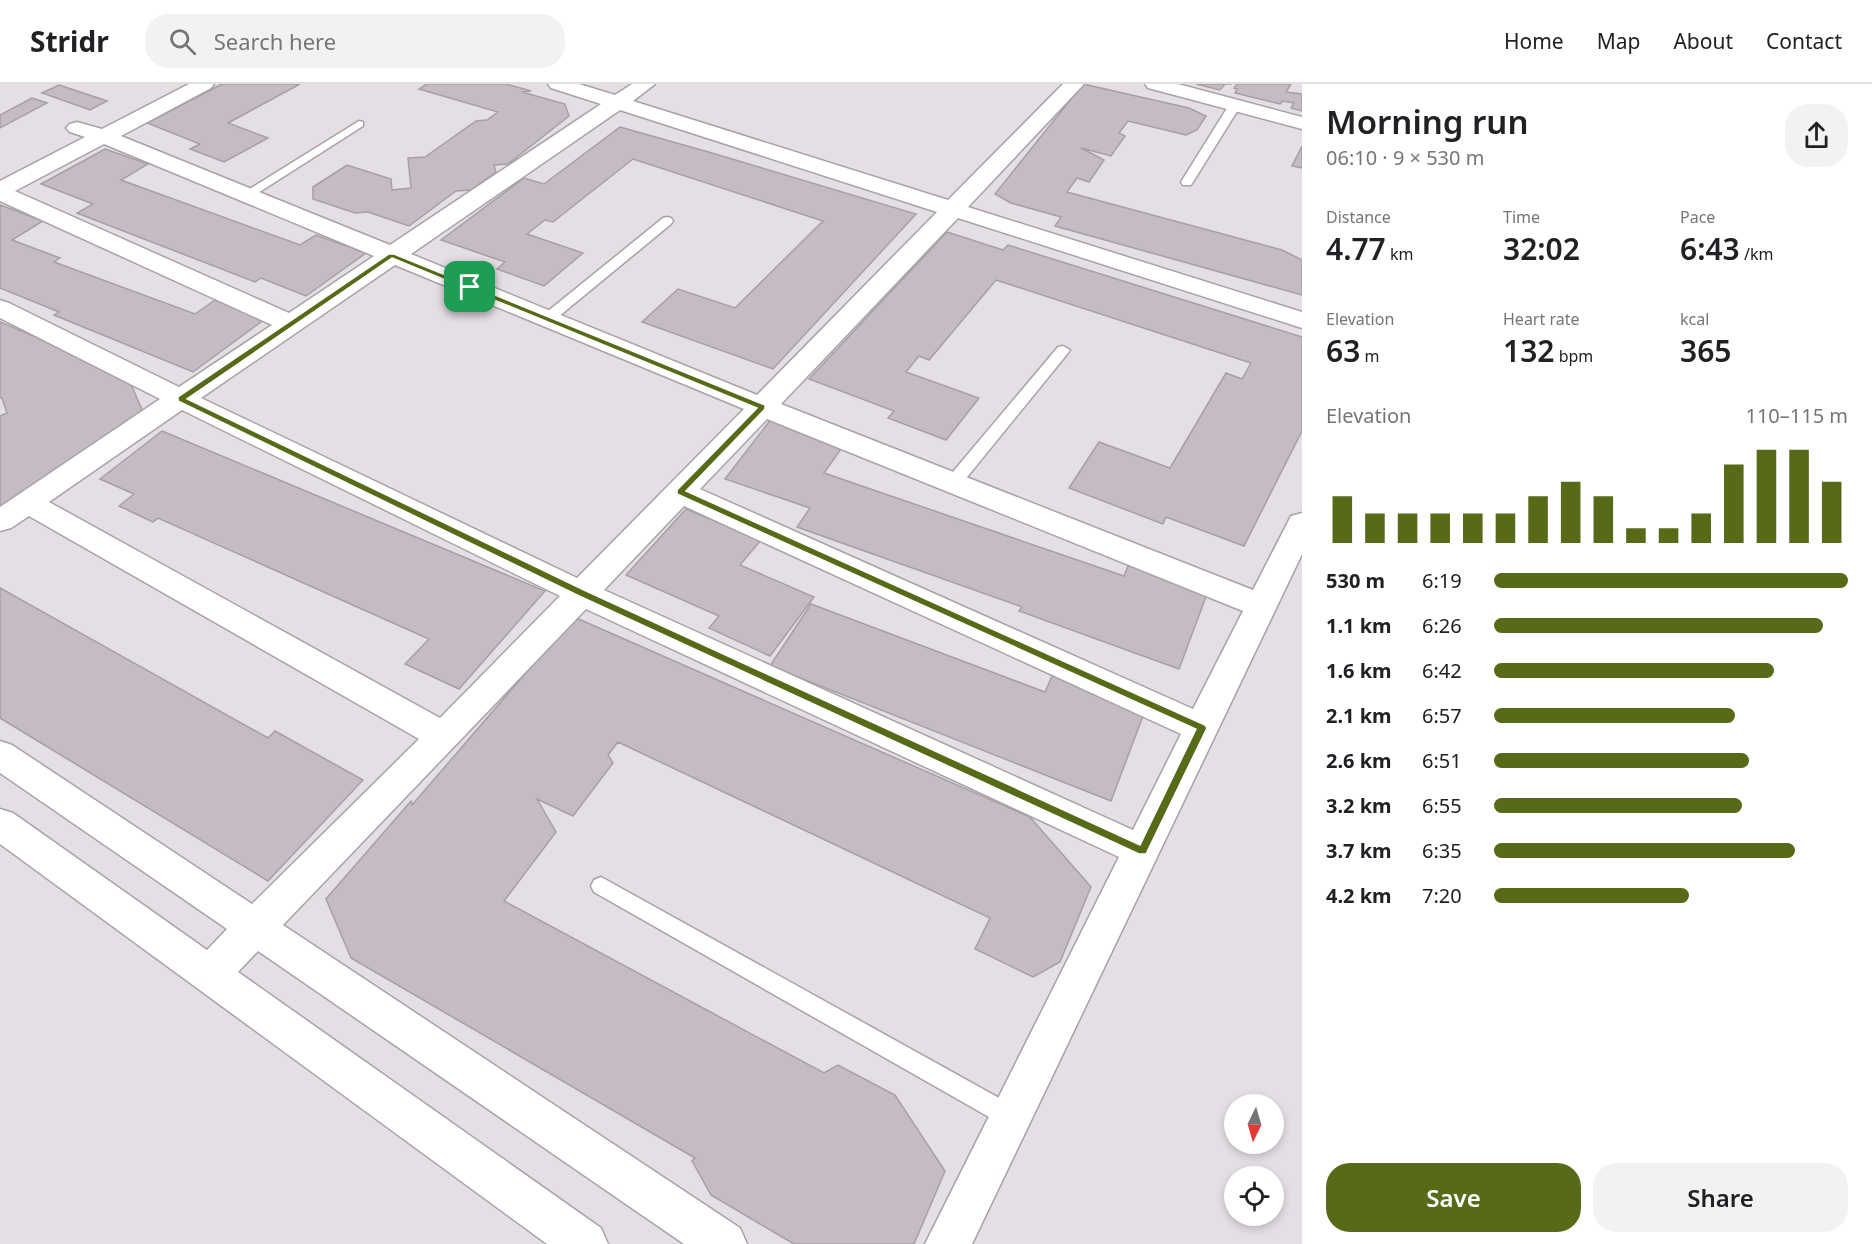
<!DOCTYPE html>
<html lang="en">
<head>
<meta charset="utf-8">
<style>
	:root { --surface:#fff; --page:#f2f2f2; --text:#202124; --muted:#757577; --line:#e0e0e0; --accent:#566a18 }
	body { margin:0; font-family:"Noto Sans",sans-serif; background:var(--page); color:var(--text); height:100vh; display:flex; flex-direction:column; font-size:22px; white-space:nowrap }
	* { box-sizing:border-box; margin:0 }
	p { font-size:20px; color:var(--muted) }
	.icon { flex:none; width:33px; height:33px; fill:none; stroke:currentColor; stroke-width:2; stroke-linecap:round; stroke-linejoin:round }
	.map { position:relative; flex:1; overflow:hidden }
	.panel { display:flex; flex-direction:column; background:var(--surface); width:570px }
	.panel>* { flex:none }
	.needle { width:39px; rotate:185deg }
	.controls { position:absolute; left:1224px; top:1010px; display:grid; gap:12px }
	.controls a { display:grid; place-items:center; width:60px; height:60px; border-radius:50%; background:var(--surface); box-shadow:0 3px 9px #0003; font-size:30px }
	.pin { position:absolute; display:grid; place-items:center; width:51px; height:51px; color:#fff; margin:-26px; border-radius:12px; box-shadow:0 3px 9px #0006 }
	.round { display:grid; place-items:center; flex:none; width:63px; height:63px; border-radius:24px; background:var(--page) }
	.summary { display:flex; align-items:center; justify-content:space-between; height:102px; padding:0 24px }
	h1 { font-size:33px; font-weight:600; line-height:45px }
	.figures { display:grid; grid-template-columns:repeat(3,1fr); gap:9px; height:102px; padding:6px 24px }
	.figures div { display:grid; align-content:center }
	.figures b { font-size:30px; font-weight:600 }
	.figures small { font-size:16px; font-weight:400 }
	.figures p { font-size:16px }
	.chart { height:168px; padding:12px 24px }
	.chart p { display:flex; justify-content:space-between }
	.chart svg { width:100%; height:108px; margin-top:6px; stroke:var(--accent); stroke-width:6 }
	.action { display:flex; gap:12px; margin-top:auto; padding:12px 24px }
	.action a { flex:1; height:69px; border-radius:24px; background:var(--accent); color:#fff; font-size:24px; font-weight:600; line-height:69px; text-align:center }
	.action a+a { background:var(--page); color:var(--text) }
	ul { padding:0 24px; list-style:none; font-size:20px }
	li { display:grid; grid-template-columns:96px 72px 1fr; align-items:center; height:45px }
	li i { height:15px; border-radius:8px; background:var(--accent) }
	header { display:flex; align-items:center; gap:36px; box-sizing:border-box; height:84px; padding:0 30px; background:var(--surface); border-bottom:2px solid var(--line) }
	header strong { font-size:28px }
	nav { display:flex; gap:33px; margin-inline-start:auto; font-size:21px }
	.search { width:420px; height:54px; background:var(--page); display:flex; align-items:center; gap:15px; box-sizing:border-box; padding:0 21px; border-radius:24px; color:var(--muted); font-size:22px }
	main { display:flex; flex:1; min-height:0 }
	.map>svg:first-child { display:block }
</style>
</head>
<body>
<header>
<strong>Stridr</strong>
<div class="search"><svg class="icon" aria-label="search" viewBox="0 0 24 24"><circle cx="10" cy="10" r="6"/><path d="M15 15l6 6"/></svg>Search here</div>
<nav><a>Home</a><a>Map</a><a>About</a><a>Contact</a></nav>
</header>
<main>
<div class="map">
<svg width="1302" height="1160" viewBox="0 0 1302 1160">
	<rect width="100%" height="100%" fill="#e5dee4"/>
	<path fill="#c4bcc2" stroke="#a69fa5" stroke-width="1.5" d="M222,0H300L228,39L268,54L224,78L190,65L200,60L147,39Z
		M427,0H506L531,7L522,8L565,20L569,32L508,80L494,81L496,88L471,106L456,107L409,142L368,128L355,129L313,115V103L347,81L391,95L392,106L411,104L408,74L425,73L476,37L487,36L498,28L419,5Z
		M1083,0L1189,24L1206,32L1197,46L1186,51L1128,37L1119,49L1125,52L1111,72L1081,64L1104,76L1089,98L1077,94L1067,108L1282,166L1302,176V211L1055,142L1061,133L1011,119L995,110Z
		M1196,0H1232H1225L1220,6Z
		M1237,0H1291L1286,8L1302,10V27L1291,24L1294,19L1283,17L1280,20L1235,9L1237,5L1234,4Z
		M59,1L107,17L90,26L42,9Z
		M32,14L47,19L0,44V31Z
		M620,43L712,69L916,130L773,285L642,238L678,205L735,224L823,137L633,75L553,138L545,136L527,150L583,169L544,202L497,185L505,178L441,156L524,94L544,100Z
		M1302,62V84L1292,82Z
		M105,65L148,80L121,96L300,161L316,151L366,169L306,212L261,194L255,198L77,129L93,120L41,100Z
		M0,121L43,137L12,156L60,174L54,178L195,230L215,216L265,235L193,288L54,231L59,228L0,204Z
		M947,148L1003,166L1008,161L1302,253V347L1244,462L1166,433L1163,440L1069,404L1099,358L1170,384L1226,289L1242,295L1251,279L996,196L929,276L919,272L906,288L979,314L946,356L888,334L894,327L809,295Z
		M0,238L127,291L143,328L0,434V332L7,329L2,314H0Z
		M772,334L846,358L824,389L1124,492L1131,475L1210,502L1179,585L1019,527L1022,523L797,443L810,424L725,395Z
		M162,347L545,507L459,605L405,580L429,555L158,434L153,438L119,422L134,410L100,395Z
		M686,425L761,456L740,481L814,513L770,572L709,544L719,532L626,491Z
		M0,504L268,654L275,647L363,696L268,797L0,634Z
		M811,520L1045,608L1053,590L1146,624L1111,717L770,582Z
		M574,533L1030,733L1091,803L1060,878L1033,893L975,865L990,834L618,658L608,671L613,679L573,732L537,715L556,748L504,817L824,989L838,981L895,1011L945,1087L914,1160H794L711,1111L692,1077L695,1074L351,874L326,815L411,717L412,721Z"/>
	<g fill="none" stroke-linecap="round" stroke-linejoin="round">
		<defs>
			<path id="service" d="M1235,18L1241,21L1193,98L1191,101H1183L1181,98L1229,21Z
				M359,37L363,38V42L250,114L246,115L240,111Z
				M667,133L671,134L673,137L671,140L552,238H542L540,235L542,232L663,134Z
				M1063,262L1070,266L1068,269L959,403H947L945,399L947,395L1058,263Z
				M601,793L1019,1025L1023,1033L1019,1041L1011,1045L1003,1041L594,808L591,802L594,796Z"/>
			<path id="minor" d="M189,0H214L211,4L121,52L390,161L601,20L551,4L548,0H579L615,11L632,0H655L633,17L948,116L1063,0H1084L968,123L1302,228V244L958,134L781,320L1253,506L1291,432L1302,429V470L972,1160H925L1119,773L586,525L283,841L740,1144L747,1160H684L258,867L238,888L601,1144L608,1160H547L0,760V725L13,729L207,866L227,845L0,689V657L12,661L252,820L419,655L29,432L11,444L0,447V423L160,315L0,234V216L9,219L179,303L272,241L0,117V97L85,53L70,48L66,44L70,40L77,38L102,45ZM620,26L937,128L757,311L411,170ZM104,60L374,172L289,229L15,107ZM395,181L744,325L577,494L201,314ZM182,326L560,512L440,634L49,418ZM767,335L1243,527L1193,625L700,405ZM684,422L1181,650L1133,746L604,506Z
				M1145,0H1178L1302,33V45L1148,4Z"/>
		</defs>
		<use href="#service" stroke="#a8a1a6" stroke-width="3"/>
		<use href="#minor" stroke="#a8a1a6" stroke-width="3"/>
		<use href="#service" fill="#fff" fill-rule="evenodd"/>
		<use href="#minor" fill="#fff" fill-rule="evenodd"/>
	</g>
	<path fill="#566a18" stroke="#fff" stroke-width="1.5" fill-rule="evenodd" d="M389,170H394L765,321V325L686,407L1205,641L1207,644L1146,770H1139L577,511L178,317V313ZM392,174L757,324L677,406V410L1196,645L1140,761L584,506L187,315Z"/>
</svg>
<div class="controls">
<a><svg class="needle" viewBox="-14 -14 28 28"><path d="M0-13l5 13h-10z" fill="#e53935"/><path d="M0 13l5-13h-10z" fill="#757577"/></svg></a>
<a><svg class="icon" aria-label="locate" viewBox="0 0 24 24"><circle cx="12" cy="12" r="6"/><path d="M12 2v4M12 18v4M2 12h4M18 12h4"/></svg></a>
</div>
<div class="pin" style="left:470px;top:203px;background:#1e9e55"><svg class="icon" aria-label="arrive" viewBox="0 0 24 24"><path d="M6 21V4h12l-3 4 3 4H6"/></svg></div>
</div>
<section class="panel">
<div class="summary"><div><h1>Morning run</h1><p>06:10 · 9 × 530 m</p></div><a class="round"><svg class="icon" aria-label="share" viewBox="0 0 24 24"><path d="M12 15V3M7 8l5-5 5 5M5 13v7h14v-7"/></svg></a></div>
<div class="figures">
<div><p>Distance</p><b>4.77<small> km</small></b></div>
<div><p>Time</p><b>32:02</b></div>
<div><p>Pace</p><b>6:43<small> /km</small></b></div>
</div>
<div class="figures">
<div><p>Elevation</p><b>63<small> m</small></b></div>
<div><p>Heart rate</p><b>132<small> bpm</small></b></div>
<div><p>kcal</p><b>365</b></div>
</div>
<div class="chart"><p><span>Elevation</span>110–115 m</p>
<svg viewBox="0 0 160 44" preserveAspectRatio="none"><path d="M5 44V25M15 44V32M25 44V32M35 44V32M45 44V32M55 44V32M65 44V25M75 44V19M85 44V25M95 44V38M105 44V38M115 44V32M125 44V12M135 44V6M145 44V6M155 44V19"/></svg>
</div>
<ul>
<li><b>530 m</b>6:19<i style="width:100%"></i></li>
<li><b>1.1 km</b>6:26<i style="width:93%"></i></li>
<li><b>1.6 km</b>6:42<i style="width:79%"></i></li>
<li><b>2.1 km</b>6:57<i style="width:68%"></i></li>
<li><b>2.6 km</b>6:51<i style="width:72%"></i></li>
<li><b>3.2 km</b>6:55<i style="width:70%"></i></li>
<li><b>3.7 km</b>6:35<i style="width:85%"></i></li>
<li><b>4.2 km</b>7:20<i style="width:55%"></i></li>
</ul>
<div class="action"><a>Save</a><a>Share</a></div>
</section>
</main>
</body>
</html>
